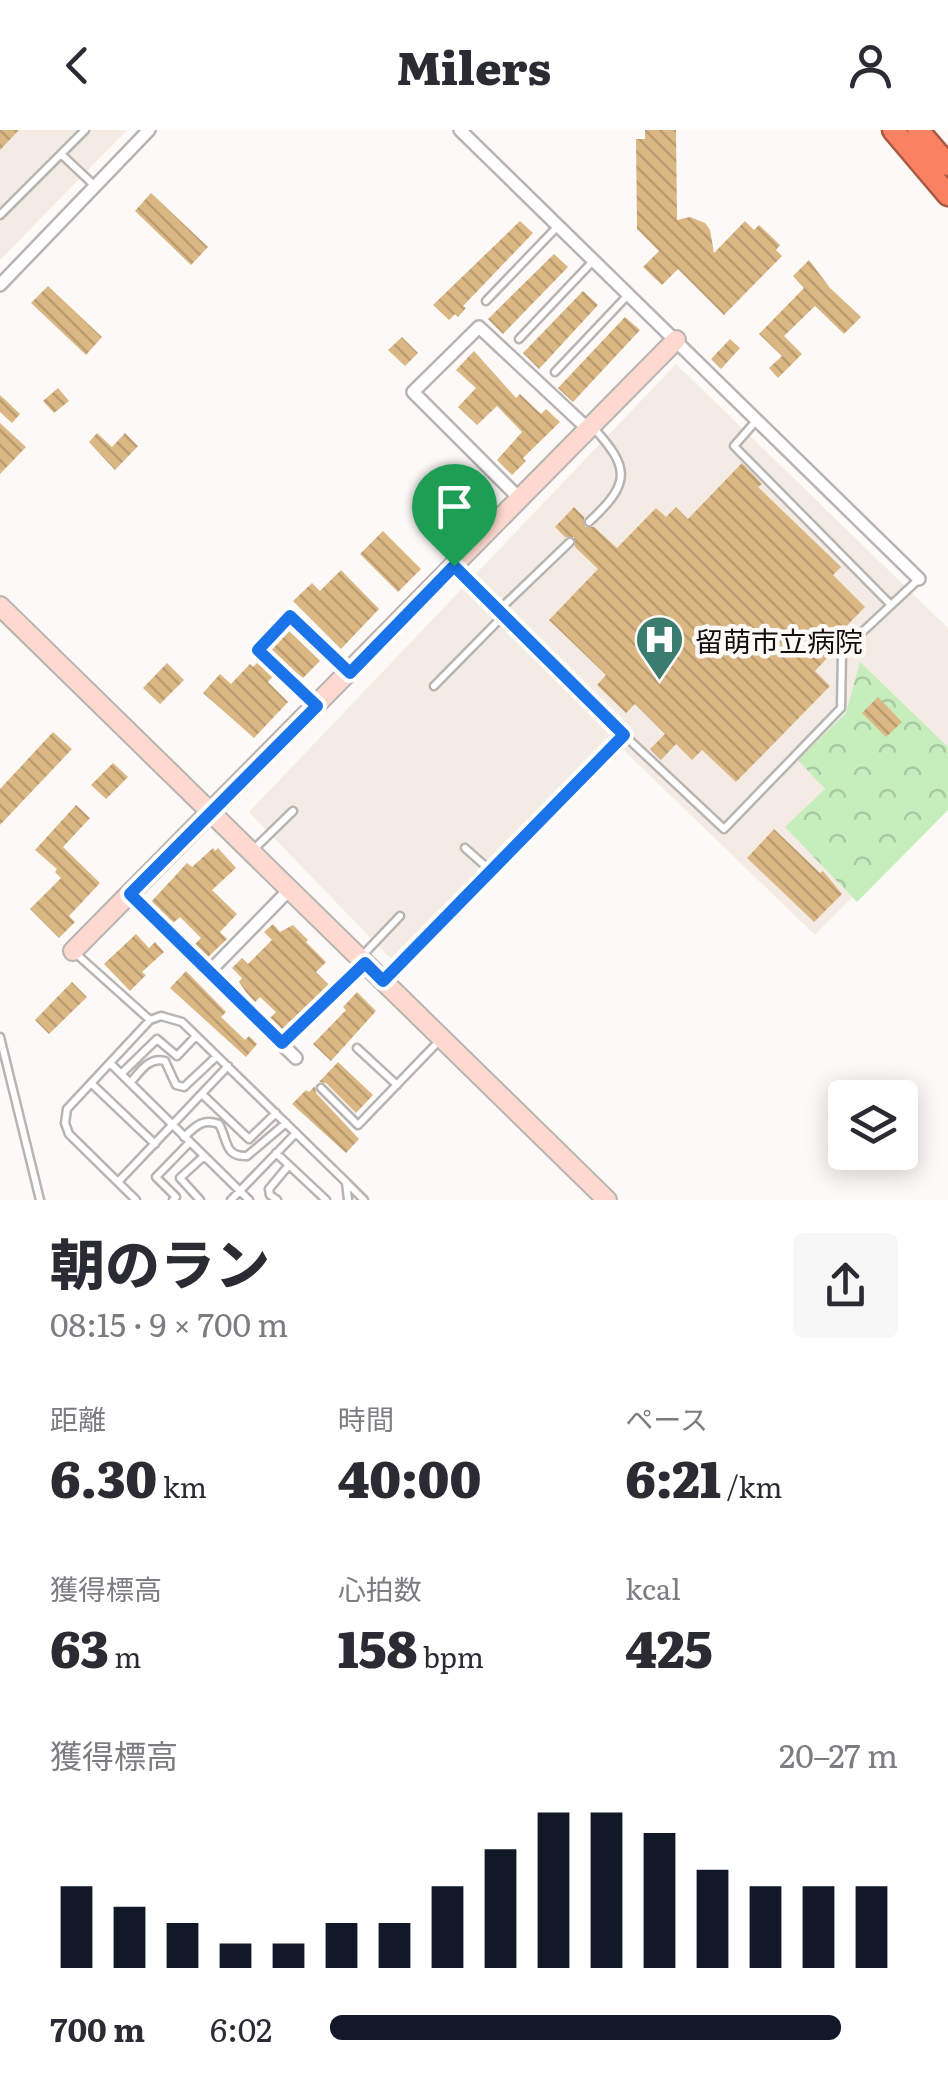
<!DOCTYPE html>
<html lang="ja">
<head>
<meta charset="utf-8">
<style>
	:root { --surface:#fff; --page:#f7f7f7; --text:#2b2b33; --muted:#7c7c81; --accent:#111827 }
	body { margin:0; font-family:Literata,"Noto Sans JP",serif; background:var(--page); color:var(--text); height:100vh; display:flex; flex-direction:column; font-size:38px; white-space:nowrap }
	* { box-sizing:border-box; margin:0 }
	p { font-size:32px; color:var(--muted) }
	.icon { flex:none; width:55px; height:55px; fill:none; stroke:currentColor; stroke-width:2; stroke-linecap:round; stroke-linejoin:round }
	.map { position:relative; height:1070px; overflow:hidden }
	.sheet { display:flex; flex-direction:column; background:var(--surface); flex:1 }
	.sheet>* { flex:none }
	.tools { position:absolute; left:828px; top:950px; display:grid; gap:20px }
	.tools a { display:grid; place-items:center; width:90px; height:90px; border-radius:10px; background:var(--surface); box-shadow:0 5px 25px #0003; font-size:50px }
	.pin { position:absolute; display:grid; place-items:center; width:85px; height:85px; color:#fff; margin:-102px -42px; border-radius:50% 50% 50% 0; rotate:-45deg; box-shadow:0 0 10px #0007 }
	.pin .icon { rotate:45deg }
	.round { display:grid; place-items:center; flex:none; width:105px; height:105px; border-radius:10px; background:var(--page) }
	.summary { display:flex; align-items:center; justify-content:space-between; height:170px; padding:0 50px }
	h1 { font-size:55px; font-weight:800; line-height:75px }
	.metrics { display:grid; grid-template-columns:repeat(3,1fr); gap:15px; height:170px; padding:10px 50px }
	.metrics div { display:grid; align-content:center }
	.metrics b { font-size:50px; font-weight:800 }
	.metrics small { font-size:28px; font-weight:400 }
	.metrics p { font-size:28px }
	.chart { height:280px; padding:20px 50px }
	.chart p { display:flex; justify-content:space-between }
	.chart svg { width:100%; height:180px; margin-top:10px; stroke:var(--accent); stroke-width:6 }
	ul { padding:0 50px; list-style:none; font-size:32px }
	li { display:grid; grid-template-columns:160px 120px 1fr; align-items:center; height:75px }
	li i { height:25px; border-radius:12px; background:var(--accent) }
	header { display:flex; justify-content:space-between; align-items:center; height:130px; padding:0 50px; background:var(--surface); font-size:45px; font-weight:800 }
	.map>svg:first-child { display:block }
</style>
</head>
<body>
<header><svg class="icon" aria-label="back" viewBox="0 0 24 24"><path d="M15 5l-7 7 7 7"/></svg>Milers<svg class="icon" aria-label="person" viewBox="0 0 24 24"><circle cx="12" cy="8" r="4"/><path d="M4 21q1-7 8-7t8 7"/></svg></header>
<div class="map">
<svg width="948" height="1070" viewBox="0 0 948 1070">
	<defs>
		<pattern id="park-crowns" width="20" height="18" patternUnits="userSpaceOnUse" patternTransform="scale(2.5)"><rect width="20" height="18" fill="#c6edbc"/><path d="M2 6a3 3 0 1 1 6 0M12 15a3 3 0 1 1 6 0" fill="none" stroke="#a9caa0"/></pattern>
		<pattern id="building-back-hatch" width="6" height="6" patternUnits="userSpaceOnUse" patternTransform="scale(2.5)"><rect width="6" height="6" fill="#dbb784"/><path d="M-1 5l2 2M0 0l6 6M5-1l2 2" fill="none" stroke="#bb9c71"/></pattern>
	</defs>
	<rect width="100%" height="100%" fill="#fcf9f7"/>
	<path fill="#f4ece4" d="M0,0H127L0,130Z
		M676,234L948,498V671L815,805L611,608L391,829L249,682Z"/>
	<path fill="url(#park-crowns)" d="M860,532L948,617V680L857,772L785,697L825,659L798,630L846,583Z"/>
	<path fill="url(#building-back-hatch)" d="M0,0H19L0,20Z
		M645,0H676L677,90L690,87L705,93L710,100L714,123L745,91L754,100L759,95L780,115L776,120L782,126L724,185L678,139L662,155L643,137L659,121L637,99L636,9H645Z
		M151,63L208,117L191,135L135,81Z
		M520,91L533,103L463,176L466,178L458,187L455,184L449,190L433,175Z
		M554,124L568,137L503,204L488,189Z
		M809,130L830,158L861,187L844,204L815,176L784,206L802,224L778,248L769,238L782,226L759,204L804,158L793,146Z
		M48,156L102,207L86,225L31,173Z
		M583,161L598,175L539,239L523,223Z
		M625,187L640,200L573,272L558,258Z
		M402,207L418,223L405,236L388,220Z
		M730,209L740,218L721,239L711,229Z
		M474,221L516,268L520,264L541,284L546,279L560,292L523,328L526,331L512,345L497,330L522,302L497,276L477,295L458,277L476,258L456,240Z
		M58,258L69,271L54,283L43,271Z
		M0,265L20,284L12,293L0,282Z
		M0,293L26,317L0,344Z
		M97,303L112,317L125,303L138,316L115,340L89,312Z
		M742,333L762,354L758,357L841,437L833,445L865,477L824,519L830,525L815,541L830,556L736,652L702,620L692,630L676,614L661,630L650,619L665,604L635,574L626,583L597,555L606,545L549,490L598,439L575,417L574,407H565L555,397L574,377L584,387L585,397H594L617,418L656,378L666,387L676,377L688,389Z
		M383,401L421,439L398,462L360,424Z
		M341,440L379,479L341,519L293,471L312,453L320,461Z
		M289,501L320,531L303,548L269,521Z
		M259,531L274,545L268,552L288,572L254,608L203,563L220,544L231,554L250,534L253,537Z
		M167,533L184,550L160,574L143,558Z
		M878,567L902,592L886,607L862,583Z
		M53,602L72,619L0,695V659Z
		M113,633L128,647L106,669L91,655Z
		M76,675L90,688L63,717L100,753L69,786L75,792L59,808L30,779L61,748L55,742L57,739L35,720Z
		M774,699L820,743L823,741L842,764L814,792L747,728Z
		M213,718L215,721L218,718L236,738L212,760L237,784L220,802L227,809L208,827L195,814L201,808L180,787L173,793L151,772L187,733L192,737Z
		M273,794L280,802L293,795L308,810L306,812L326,832L316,842L329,855L282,900L270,888L276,882L260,867L255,872L246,862L239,852L242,848L232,838L242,828L248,834L272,810L264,802Z
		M136,804L149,818L155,812L164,822L142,842L146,845L130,861L104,834Z
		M186,841L226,882L221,887L245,910L249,906L257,914L246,927L170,858Z
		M72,852L87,867L49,904L35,890Z
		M357,862L376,881L331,931L313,914L346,880L343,877Z
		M338,932L373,965L356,983L326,953L319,952Z
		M315,956L316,963L359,1009L346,1023L292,974L306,960L309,962Z"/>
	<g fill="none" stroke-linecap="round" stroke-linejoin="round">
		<defs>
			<path id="lane" d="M61,24L95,56
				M0,85L85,0
				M486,171L558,96
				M519,209L594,130
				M555,242L629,164
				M756,291L734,316L891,475
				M589,392C632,352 630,338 592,296
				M499,480L570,412
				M434,556L504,485
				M312,572L258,520L290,486L345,539
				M624,605L724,699L841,578L842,521L919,449
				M465,718L491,741
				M252,721L293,681
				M73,821L150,890
				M361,827L400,786
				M384,850L624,605L455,436
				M0,907L40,1070
				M357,918L397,955
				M111,934L249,1070
				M121,944L157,909L177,926L196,906
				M130,953C140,942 148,927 165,931L176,955L184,957L217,926
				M92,954L155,1014
				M321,958L358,995L439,911
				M202,964L249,1009L276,983
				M184,1007C196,996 203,988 219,994C228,1010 224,1027 247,1026L286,993
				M276,1023L326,1070
				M118,1052L228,936
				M347,1053L364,1070
				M136,1070L69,1004L65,993L67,979L150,890L161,886L182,892L346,1052L348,1070
				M173,1070L176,1067L156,1047L190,1012
				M200,1070L180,1048L204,1026
				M231,1070L296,1003
				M277,1070L270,1065L269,1059L289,1035"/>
			<path id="street" d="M460,0L919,449
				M0,155L149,0
				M520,369L413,262L479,197L588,299
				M130,765L296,928
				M209,842L290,759
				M282,913L365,833"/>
			<path id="secondary" d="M0,476L607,1070
				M73,821L676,210"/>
			<path id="highway" d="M893,0L948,65
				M918,0L948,35"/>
		</defs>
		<use href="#lane" stroke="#b7b4b2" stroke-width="11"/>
		<use href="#street" stroke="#b7b4b2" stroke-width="16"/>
		<use href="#secondary" stroke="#b7b4b2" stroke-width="22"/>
		<use href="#highway" stroke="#a85944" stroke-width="25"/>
		<use href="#lane" stroke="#fff" stroke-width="6"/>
		<use href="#street" stroke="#fff" stroke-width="11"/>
		<use href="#secondary" stroke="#fed9d0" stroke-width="18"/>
		<use href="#highway" stroke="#fa8161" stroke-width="20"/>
	</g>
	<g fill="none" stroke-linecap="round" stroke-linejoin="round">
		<defs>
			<path id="route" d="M454,436L624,605L383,851L365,833L282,913L130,764L317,576L258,520L290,486L350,543Z"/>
		</defs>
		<use href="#route" stroke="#fff" stroke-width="20"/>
		<use href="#route" stroke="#1a73e8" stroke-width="12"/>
	</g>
	<defs>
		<symbol id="hospital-pin" viewBox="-11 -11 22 30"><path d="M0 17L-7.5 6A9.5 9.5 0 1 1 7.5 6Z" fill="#3a7c6e" stroke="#fcf9f7"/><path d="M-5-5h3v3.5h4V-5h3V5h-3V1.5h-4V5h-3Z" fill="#fff"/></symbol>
	</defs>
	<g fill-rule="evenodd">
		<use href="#hospital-pin" x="632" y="482" width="55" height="75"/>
	</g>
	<g text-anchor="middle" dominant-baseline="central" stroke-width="9" stroke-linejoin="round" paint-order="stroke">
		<g font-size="28" fill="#11100f" stroke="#fcf9f7" text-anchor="start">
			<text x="695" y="510">留萌市立病院</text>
		</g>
	</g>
</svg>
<div class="tools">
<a><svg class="icon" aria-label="layers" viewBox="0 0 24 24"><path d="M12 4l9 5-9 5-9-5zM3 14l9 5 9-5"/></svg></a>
</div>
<div class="pin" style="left:454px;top:436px;background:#1e9e55"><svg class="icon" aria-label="arrive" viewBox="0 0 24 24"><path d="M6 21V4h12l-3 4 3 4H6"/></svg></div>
</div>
<section class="sheet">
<div class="summary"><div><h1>朝のラン</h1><p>08:15 · 9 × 700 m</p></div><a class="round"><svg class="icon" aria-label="share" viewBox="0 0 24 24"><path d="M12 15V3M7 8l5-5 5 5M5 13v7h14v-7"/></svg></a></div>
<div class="metrics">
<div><p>距離</p><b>6.30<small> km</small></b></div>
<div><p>時間</p><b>40:00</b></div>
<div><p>ペース</p><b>6:21<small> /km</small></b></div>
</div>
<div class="metrics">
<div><p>獲得標高</p><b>63<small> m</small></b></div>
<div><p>心拍数</p><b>158<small> bpm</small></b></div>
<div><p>kcal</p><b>425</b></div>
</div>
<div class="chart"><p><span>獲得標高</span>20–27 m</p>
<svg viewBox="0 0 160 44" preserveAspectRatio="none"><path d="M5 44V24M15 44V29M25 44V33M35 44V38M45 44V38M55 44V33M65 44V33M75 44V24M85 44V15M95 44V6M105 44V6M115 44V11M125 44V20M135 44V24M145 44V24M155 44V24"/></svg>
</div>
<ul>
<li><b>700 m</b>6:02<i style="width:90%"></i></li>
</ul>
</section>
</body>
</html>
